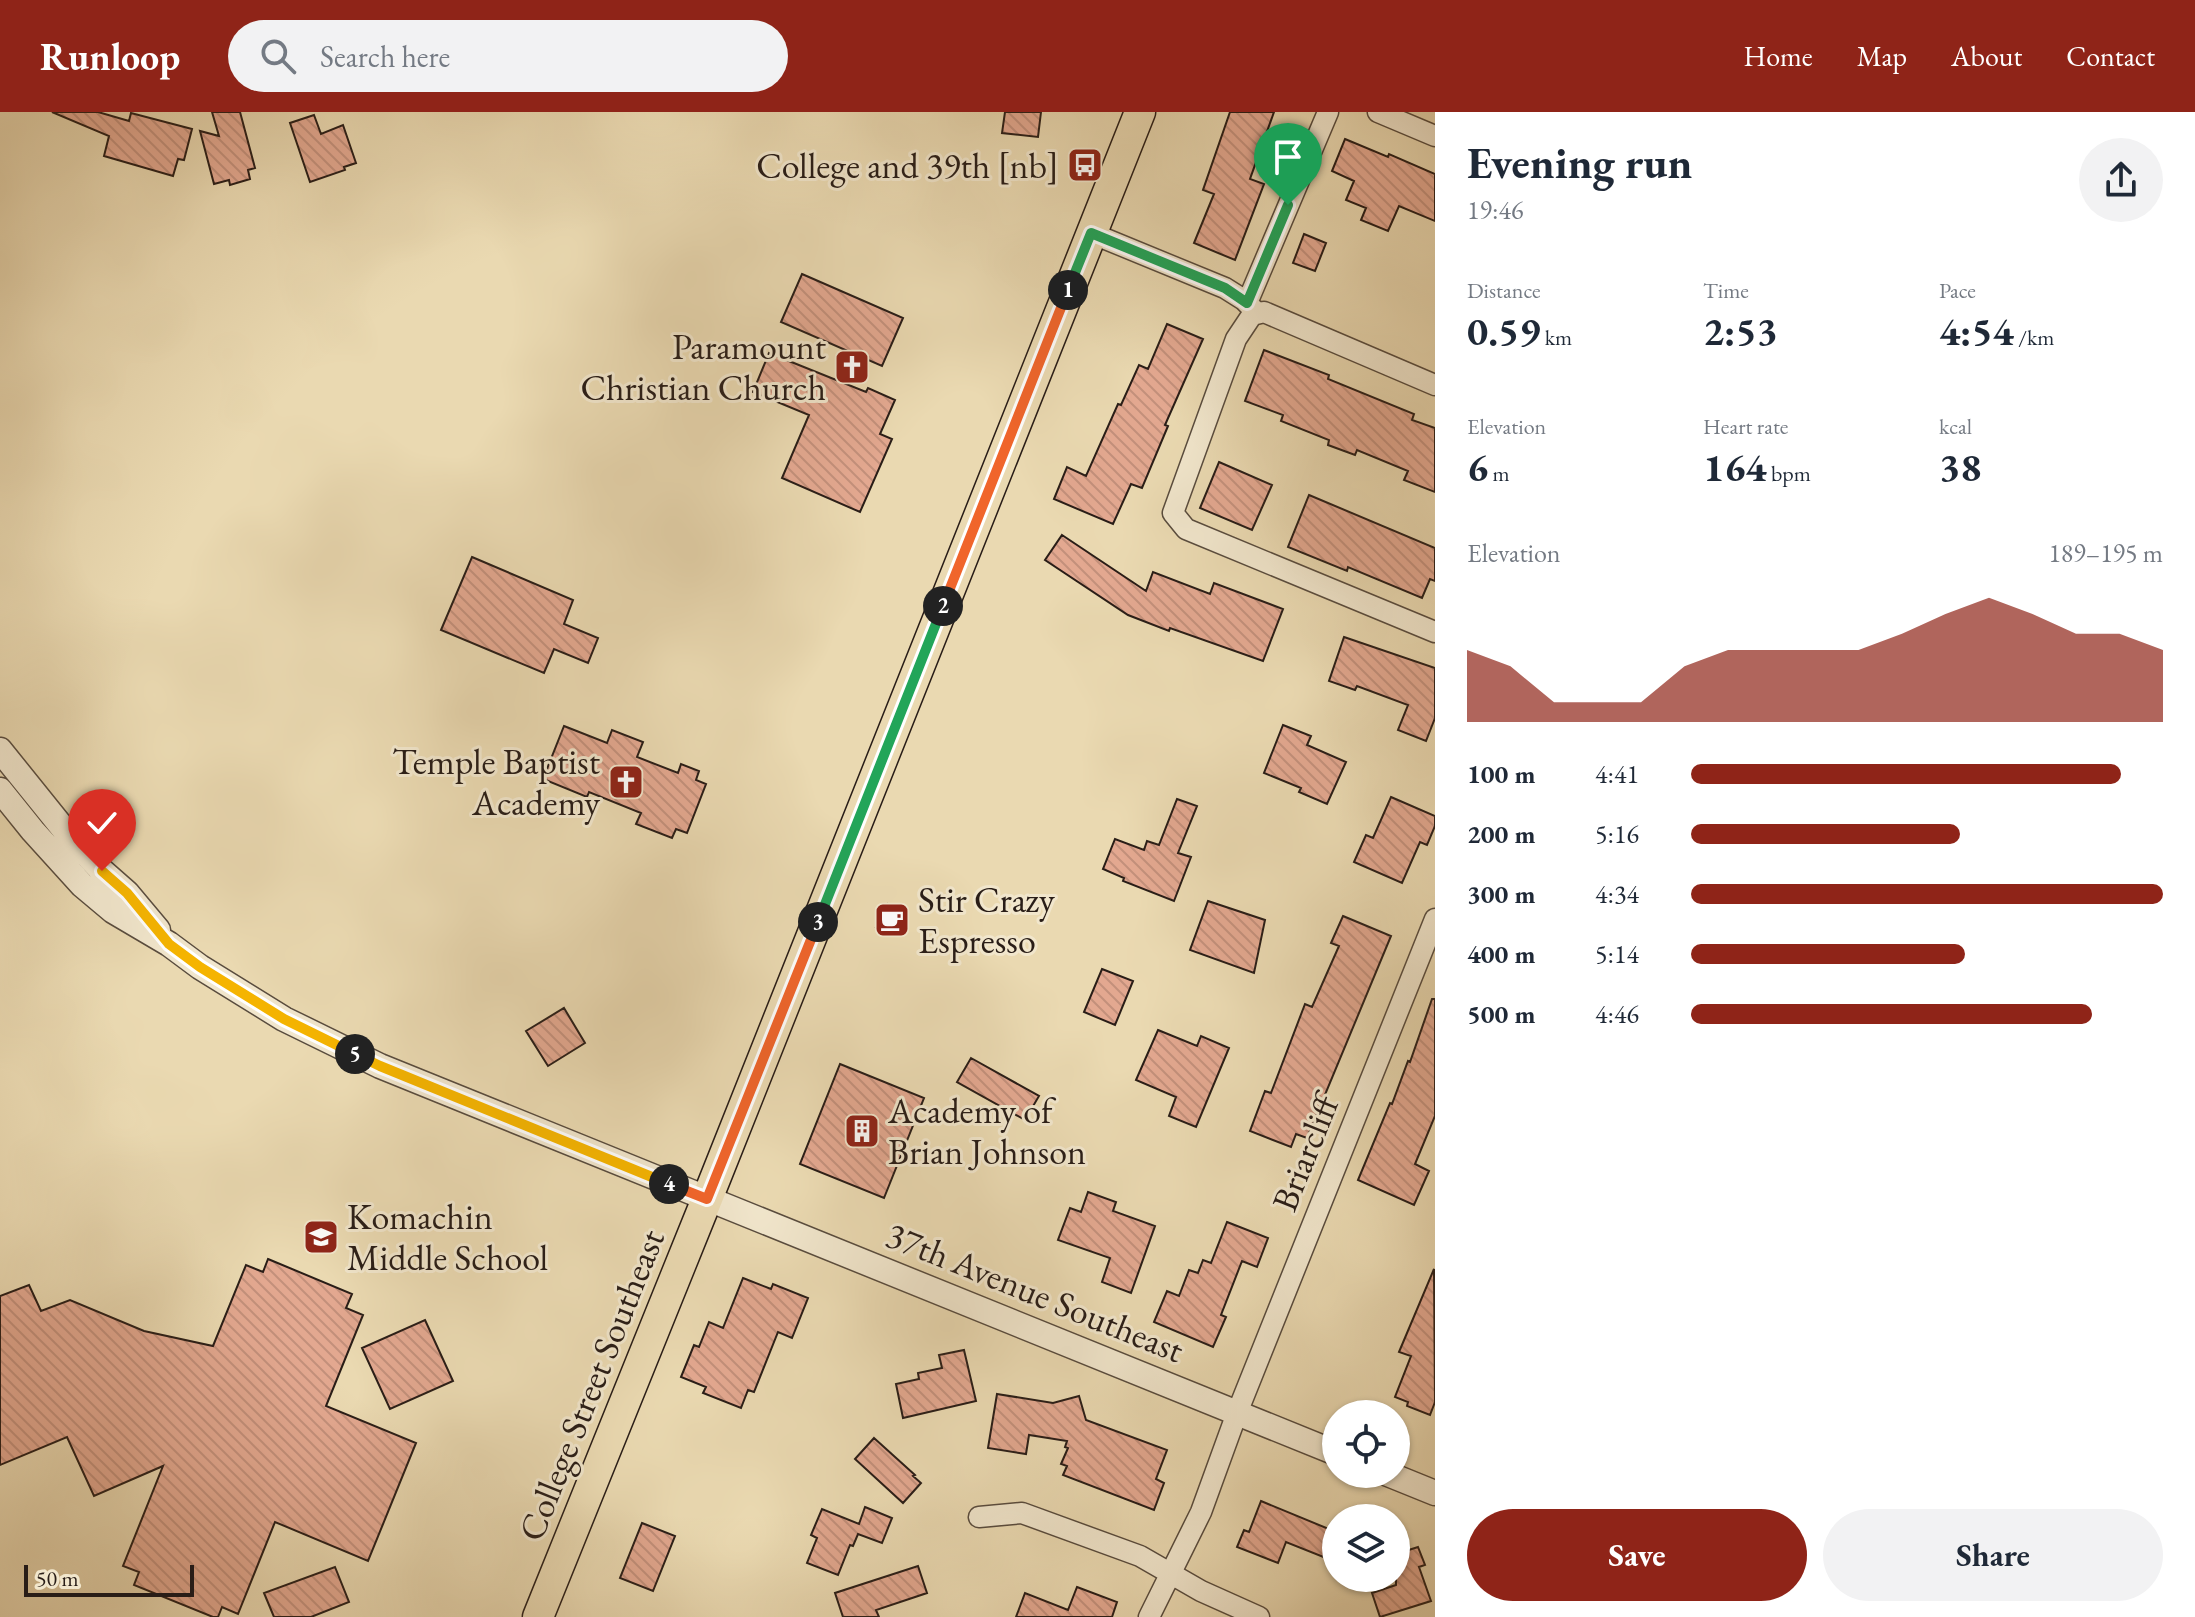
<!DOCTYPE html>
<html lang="en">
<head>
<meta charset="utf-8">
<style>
	:root { --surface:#fff; --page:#f2f2f3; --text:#1f2937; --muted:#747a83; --accent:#8f2418 }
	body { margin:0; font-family:"EB Garamond",serif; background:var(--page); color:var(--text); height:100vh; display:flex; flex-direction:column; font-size:30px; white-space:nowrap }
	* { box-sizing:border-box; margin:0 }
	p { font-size:26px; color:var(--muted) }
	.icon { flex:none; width:44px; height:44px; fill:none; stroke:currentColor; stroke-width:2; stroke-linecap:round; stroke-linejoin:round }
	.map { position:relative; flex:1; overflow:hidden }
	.panel { display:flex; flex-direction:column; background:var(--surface); width:760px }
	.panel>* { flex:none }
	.tools { position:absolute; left:1322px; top:1288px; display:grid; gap:16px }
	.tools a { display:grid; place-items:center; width:88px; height:88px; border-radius:50%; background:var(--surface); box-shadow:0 2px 6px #0004; font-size:40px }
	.scale { position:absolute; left:24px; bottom:20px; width:170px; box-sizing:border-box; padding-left:8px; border:4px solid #291d17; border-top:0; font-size:22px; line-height:28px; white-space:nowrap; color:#291d17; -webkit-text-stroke:6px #f1e6cc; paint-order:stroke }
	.pin { position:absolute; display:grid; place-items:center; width:68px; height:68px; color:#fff; margin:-82px -34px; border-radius:50% 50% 50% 0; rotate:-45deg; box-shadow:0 0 8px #0007 }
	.pin .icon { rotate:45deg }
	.km { position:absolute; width:40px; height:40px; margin:-20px; border-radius:50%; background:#222; color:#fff; font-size:22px; line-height:40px; text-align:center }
	.round { display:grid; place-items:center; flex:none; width:84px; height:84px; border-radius:42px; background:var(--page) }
	.head { display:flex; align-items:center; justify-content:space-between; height:136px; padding:0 32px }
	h1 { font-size:44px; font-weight:700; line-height:60px }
	.figures { display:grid; grid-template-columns:repeat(3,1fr); gap:12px; height:136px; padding:8px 32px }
	.figures div { display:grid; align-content:center }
	.figures b { font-size:40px; font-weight:700 }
	.figures small { font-size:22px; font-weight:400 }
	.figures p { font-size:22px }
	.chart { height:224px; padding:16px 32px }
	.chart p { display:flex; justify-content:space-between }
	.chart svg { width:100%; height:144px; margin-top:8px; fill:var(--accent); opacity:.7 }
	.cta { display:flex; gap:16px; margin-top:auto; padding:16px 32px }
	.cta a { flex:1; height:92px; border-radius:48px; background:var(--accent); color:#fff; font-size:32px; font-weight:700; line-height:92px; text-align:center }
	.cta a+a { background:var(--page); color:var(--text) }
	ul { padding:0 32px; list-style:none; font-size:26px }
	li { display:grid; grid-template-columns:128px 96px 1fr; align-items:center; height:60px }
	li i { height:20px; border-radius:10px; background:var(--accent) }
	header { display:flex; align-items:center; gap:48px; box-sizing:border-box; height:112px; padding:0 40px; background:var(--accent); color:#fff }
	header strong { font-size:38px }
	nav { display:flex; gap:44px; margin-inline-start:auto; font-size:28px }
	.search { width:560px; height:72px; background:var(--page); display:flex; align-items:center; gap:20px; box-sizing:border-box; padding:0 28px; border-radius:44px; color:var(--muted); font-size:30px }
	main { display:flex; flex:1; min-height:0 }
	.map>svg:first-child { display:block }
</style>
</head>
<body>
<header>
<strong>Runloop</strong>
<div class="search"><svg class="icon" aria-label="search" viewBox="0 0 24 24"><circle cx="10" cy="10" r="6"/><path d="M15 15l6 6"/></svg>Search here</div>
<nav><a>Home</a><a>Map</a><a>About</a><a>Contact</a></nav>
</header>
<main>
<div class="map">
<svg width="1435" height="1505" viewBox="0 0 1435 1505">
	<defs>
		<pattern id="building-back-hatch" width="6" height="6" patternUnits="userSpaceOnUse" patternTransform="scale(2)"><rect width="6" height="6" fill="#e3a890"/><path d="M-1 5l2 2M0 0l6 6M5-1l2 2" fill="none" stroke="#c3907b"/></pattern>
	</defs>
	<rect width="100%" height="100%" fill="#ead9b1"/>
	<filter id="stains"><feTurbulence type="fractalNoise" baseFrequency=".0025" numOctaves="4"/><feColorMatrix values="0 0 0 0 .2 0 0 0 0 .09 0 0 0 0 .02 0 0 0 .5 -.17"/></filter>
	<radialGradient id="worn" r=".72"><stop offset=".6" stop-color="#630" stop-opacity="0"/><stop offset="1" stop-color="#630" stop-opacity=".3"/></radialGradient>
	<path fill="url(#building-back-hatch)" stroke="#291d17" stroke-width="2" d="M52,0H98L129,9L131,1L192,17L184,48L178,47L173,64L104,44L109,24Z
		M212,0H240L255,56L248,58L250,67L230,73L229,68L214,72L200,19L219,24Z
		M1005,0H1041L1038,25L1002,21Z
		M1230,0H1274L1250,67L1264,72L1235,148L1194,131L1214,82L1203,78Z
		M314,3L321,22L343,13L356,51L344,55L345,58L310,70L290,11Z
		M1345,27L1388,45L1389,42L1435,62V109L1399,94L1388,119L1361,108L1366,96L1346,88L1354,69L1332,59Z
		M1304,122L1326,131L1315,159L1293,151Z
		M802,162L903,206L882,254L781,210Z
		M1167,212L1203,227L1165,313L1168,314L1142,376L1131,372L1113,412L1054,387L1067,355L1086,364L1118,292L1121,293L1139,253L1148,257Z
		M1264,238L1329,263L1328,267L1414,302L1412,308L1435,316V380L1404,368L1408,359L1357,338L1355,343L1328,333L1329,328L1281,309L1283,303L1245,289Z
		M769,241L866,280L868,276L895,288L880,322L892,327L860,400L782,366L809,303L753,280Z
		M1219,350L1272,373L1252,418L1200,396Z
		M1309,383L1435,436V469L1430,467L1422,486L1348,455L1347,459L1288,435Z
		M1062,423L1146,479L1153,460L1210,482L1214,471L1283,497L1263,549L1170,516L1169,519L1128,503L1045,448Z
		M472,445L573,488L564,512L598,526L588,551L554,537L544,561L441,518Z
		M1344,525L1435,556V606L1426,629L1398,618L1408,593L1357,574L1355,578L1329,569Z
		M1283,613L1311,624L1307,633L1346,650L1327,692L1299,680L1301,676L1264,661Z
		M564,614L607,631L612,618L643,630L637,645L678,661L681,652L699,659L696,668L706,672L687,721L676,717L672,726L636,712L641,701L589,680L587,685L543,667Z
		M1391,685L1435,704V714L1427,733L1420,730L1402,771L1354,750L1366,723L1373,726Z
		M1177,687L1197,694L1178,741L1191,745L1174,789L1123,769L1124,766L1103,757L1115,727L1144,738L1147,729L1159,733Z
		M1208,789L1265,808L1254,861L1190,838Z
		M888,792L905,800L893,823L876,815Z
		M1343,804L1391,824L1307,1026L1296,1022L1291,1035L1250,1019L1265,979L1271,981L1305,892L1312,895L1339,834L1331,831Z
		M1102,857L1133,869L1115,913L1084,900Z
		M1432,887H1435V1004L1415,1052L1429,1059L1414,1093L1358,1068L1390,991L1392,992L1408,949L1410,950Z
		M564,896L585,931L548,954L526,919Z
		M1158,918L1197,934L1201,924L1229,936L1196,1015L1169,1004L1176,985L1136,968Z
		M971,946L1039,984L1025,1008L957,970Z
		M840,952L924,986L884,1086L800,1052Z
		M1088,1080L1116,1090L1113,1099L1155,1114L1131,1181L1102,1170L1110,1146L1058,1128L1070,1096L1081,1100Z
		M1227,1110L1268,1126L1257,1155L1242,1149L1221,1203L1226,1205L1213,1235L1154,1210L1167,1179L1179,1184L1189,1158L1198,1161L1203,1148L1211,1151Z
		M268,1147L352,1182L346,1196L363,1203L326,1294L416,1331L368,1449L275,1410L238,1502L222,1495L218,1505H213L134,1473L139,1460L123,1454L163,1354L94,1384L67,1325L0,1353V1184L29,1173L41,1199L70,1188L144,1219L213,1234L246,1153L263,1160Z
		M1434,1157L1435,1290L1430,1303L1407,1294L1408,1290L1395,1285L1411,1244L1399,1240Z
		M743,1166L771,1177L773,1172L808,1186L792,1226L778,1220L754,1280L748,1278L741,1296L703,1281L706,1275L681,1265L694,1233L699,1235L709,1210L723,1216Z
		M425,1208L453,1269L390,1297L362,1236Z
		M964,1238L976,1289L903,1306L896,1272L919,1267L918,1261L942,1256L939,1243Z
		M997,1282L1053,1291L1079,1284L1086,1308L1167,1338L1156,1367L1164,1371L1154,1398L1063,1363L1067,1354L1061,1352L1068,1336L1065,1335L1067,1329L1029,1323L1026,1342L988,1336Z
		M874,1326L915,1363L913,1364L921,1371L903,1391L855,1347Z
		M1261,1389L1336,1420V1450L1286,1430L1278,1451L1237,1435L1244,1418L1249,1420Z
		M865,1395L892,1406L882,1431L858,1422L853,1434L850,1433L838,1463L807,1451L817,1426L811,1423L822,1397L859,1412Z
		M642,1411L675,1424L653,1479L620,1466Z
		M1418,1435L1425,1453L1419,1455L1431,1489L1380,1505L1372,1481L1396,1473V1442Z
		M918,1454L927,1481L876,1498L879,1505H843L835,1481Z
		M335,1455L349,1490L311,1505H274L264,1481Z
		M1077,1475L1117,1490L1112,1505H1016L1025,1481L1068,1498Z"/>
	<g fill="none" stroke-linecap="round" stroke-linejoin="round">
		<defs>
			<path id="minor" d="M1378,0L1435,24
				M1091,121L1225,176L1244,188L1255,199
				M1247,191L1328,0
				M1435,273L1264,200L1252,203L1236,227L1173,401L1186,417L1435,520
				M979,1405L1022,1401L1140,1444L1201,1479L1259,1505
				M1149,1505L1201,1400L1237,1301L1435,807"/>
			<path id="tertiary" d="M0,638L66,720L102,759L127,781L158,818
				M0,678L33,719L82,773L113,799L169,832L200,855L284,907L380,954L1336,1341
				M1388,1362L1435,1381"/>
			<path id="primary" d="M538,1505L707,1087L1140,0"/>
		</defs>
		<use href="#minor" stroke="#594c3e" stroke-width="23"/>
		<use href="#tertiary" stroke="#594c3e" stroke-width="27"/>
		<use href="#primary" stroke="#291d17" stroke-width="33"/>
		<use href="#minor" stroke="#f1e6cc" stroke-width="20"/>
		<use href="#tertiary" stroke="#f1e6cc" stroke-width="24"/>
		<use href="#primary" stroke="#ead9b1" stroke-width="30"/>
	</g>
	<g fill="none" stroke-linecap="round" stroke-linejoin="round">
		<defs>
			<path id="split-1" d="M1068,178L1091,121L1225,176L1247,191L1288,93"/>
			<path id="split-2" d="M943,494L1068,178"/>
			<path id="split-3" d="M818,810L943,494"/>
			<path id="split-4" d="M669,1072L707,1087L818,810"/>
			<path id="split-5" d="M355,942L380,954L669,1072"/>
			<path id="split-6" d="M102,759L127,781L169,832L200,855L284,907L355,942"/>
		</defs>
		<use href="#split-1" stroke="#fff" stroke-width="16"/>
		<use href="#split-2" stroke="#fff" stroke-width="16"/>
		<use href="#split-3" stroke="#fff" stroke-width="16"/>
		<use href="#split-4" stroke="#fff" stroke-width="16"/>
		<use href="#split-5" stroke="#fff" stroke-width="16"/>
		<use href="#split-6" stroke="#fff" stroke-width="16"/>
		<use href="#split-1" stroke="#22a559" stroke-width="10"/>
		<use href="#split-2" stroke="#f0652b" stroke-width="10"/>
		<use href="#split-3" stroke="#22a559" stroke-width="10"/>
		<use href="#split-4" stroke="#f0652b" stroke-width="10"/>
		<use href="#split-5" stroke="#f5b400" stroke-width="10"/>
		<use href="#split-6" stroke="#f5b400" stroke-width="10"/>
	</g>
	<defs>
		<symbol id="bus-square" viewBox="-11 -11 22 22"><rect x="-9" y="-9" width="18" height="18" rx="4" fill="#8f2418" stroke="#f1e6cc"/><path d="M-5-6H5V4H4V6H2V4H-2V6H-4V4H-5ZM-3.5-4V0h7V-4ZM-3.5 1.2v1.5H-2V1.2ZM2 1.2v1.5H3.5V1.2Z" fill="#fff"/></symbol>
		<symbol id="church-square" viewBox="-11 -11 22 22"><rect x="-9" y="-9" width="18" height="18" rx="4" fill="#8f2418" stroke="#f1e6cc"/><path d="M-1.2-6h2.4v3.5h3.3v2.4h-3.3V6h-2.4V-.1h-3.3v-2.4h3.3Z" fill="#fff"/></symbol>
		<symbol id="cafe-square" viewBox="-11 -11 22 22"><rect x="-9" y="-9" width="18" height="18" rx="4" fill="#8f2418" stroke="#f1e6cc"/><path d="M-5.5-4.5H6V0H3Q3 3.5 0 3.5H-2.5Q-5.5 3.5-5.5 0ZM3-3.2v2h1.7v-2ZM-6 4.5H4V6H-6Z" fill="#fff"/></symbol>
		<symbol id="building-square" viewBox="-11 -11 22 22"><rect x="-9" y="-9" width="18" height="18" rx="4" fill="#8f2418" stroke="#f1e6cc"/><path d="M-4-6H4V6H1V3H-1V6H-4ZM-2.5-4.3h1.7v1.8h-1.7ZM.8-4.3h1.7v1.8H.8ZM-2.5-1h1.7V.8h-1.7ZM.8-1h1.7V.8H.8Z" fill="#fff"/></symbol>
		<symbol id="school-square" viewBox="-11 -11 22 22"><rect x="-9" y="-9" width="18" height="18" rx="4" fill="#8f2418" stroke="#f1e6cc"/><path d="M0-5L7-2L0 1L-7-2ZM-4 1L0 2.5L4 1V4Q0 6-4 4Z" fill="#fff"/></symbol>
	</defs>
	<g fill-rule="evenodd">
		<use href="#bus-square" x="1065" y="33" width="40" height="40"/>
		<use href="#church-square" x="832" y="235" width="40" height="40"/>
		<use href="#church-square" x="606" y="650" width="40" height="40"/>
		<use href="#cafe-square" x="872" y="788" width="40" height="40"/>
		<use href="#building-square" x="842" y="999" width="40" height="40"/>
		<use href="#school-square" x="301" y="1105" width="40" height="40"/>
	</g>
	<g text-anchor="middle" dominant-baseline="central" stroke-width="6" stroke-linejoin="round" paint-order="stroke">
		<g font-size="36" fill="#291d17" stroke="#f1e6cc" text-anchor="end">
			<text x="1059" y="53">College and 39th [nb]</text>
			<text x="826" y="234">Paramount<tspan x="826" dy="41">Christian Church</tspan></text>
			<text x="600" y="649">Temple Baptist<tspan x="600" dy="41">Academy</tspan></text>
			<text x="918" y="787" text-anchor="start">Stir Crazy<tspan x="918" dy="41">Espresso</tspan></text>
			<text x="888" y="998" text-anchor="start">Academy of<tspan x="888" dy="41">Brian Johnson</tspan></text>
			<text x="347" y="1104" text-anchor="start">Komachin<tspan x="347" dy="41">Middle School</tspan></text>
		</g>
		<g font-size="36" fill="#291d17" stroke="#f1e6cc">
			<text transform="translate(1305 1041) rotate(-68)">Briarcliff</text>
			<text transform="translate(1035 1180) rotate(22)">37th Avenue Southeast</text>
			<text transform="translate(591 1273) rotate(-68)">College Street Southeast</text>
		</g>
	</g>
	<rect width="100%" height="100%" filter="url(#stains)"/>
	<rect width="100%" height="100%" fill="url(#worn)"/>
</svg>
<div class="tools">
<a><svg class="icon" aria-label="locate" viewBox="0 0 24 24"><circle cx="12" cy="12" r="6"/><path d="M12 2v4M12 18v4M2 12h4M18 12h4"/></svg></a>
<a><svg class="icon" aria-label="layers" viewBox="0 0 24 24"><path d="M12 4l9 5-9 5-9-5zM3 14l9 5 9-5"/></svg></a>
</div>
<div class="scale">50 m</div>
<div class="pin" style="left:1288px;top:93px;background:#1e9e55"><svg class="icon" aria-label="arrive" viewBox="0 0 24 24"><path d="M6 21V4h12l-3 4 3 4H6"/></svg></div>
<div class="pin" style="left:102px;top:759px;background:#d93025"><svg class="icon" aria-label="check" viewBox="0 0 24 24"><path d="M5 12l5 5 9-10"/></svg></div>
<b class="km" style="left:1068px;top:178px">1</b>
<b class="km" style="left:943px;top:494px">2</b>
<b class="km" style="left:818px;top:810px">3</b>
<b class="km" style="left:669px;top:1072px">4</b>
<b class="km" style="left:355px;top:942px">5</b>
</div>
<section class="panel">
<div class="head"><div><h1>Evening run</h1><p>19:46</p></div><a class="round"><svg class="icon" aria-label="share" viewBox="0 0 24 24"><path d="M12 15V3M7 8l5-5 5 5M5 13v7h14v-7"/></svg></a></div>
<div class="figures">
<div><p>Distance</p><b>0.59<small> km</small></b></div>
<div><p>Time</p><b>2:53</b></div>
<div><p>Pace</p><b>4:54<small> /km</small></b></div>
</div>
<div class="figures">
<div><p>Elevation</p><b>6<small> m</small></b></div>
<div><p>Heart rate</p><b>164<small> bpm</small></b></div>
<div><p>kcal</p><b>38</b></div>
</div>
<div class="chart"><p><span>Elevation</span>189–195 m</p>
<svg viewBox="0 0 160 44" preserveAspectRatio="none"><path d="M0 44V22L10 27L20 38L30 38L40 38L50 27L60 22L70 22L80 22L90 22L100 17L110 11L120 6L130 11L140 17L150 17L160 22V44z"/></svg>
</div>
<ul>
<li><b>100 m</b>4:41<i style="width:91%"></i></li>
<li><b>200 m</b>5:16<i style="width:57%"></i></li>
<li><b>300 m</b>4:34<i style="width:100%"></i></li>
<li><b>400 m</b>5:14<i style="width:58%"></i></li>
<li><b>500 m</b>4:46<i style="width:85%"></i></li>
</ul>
<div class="cta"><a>Save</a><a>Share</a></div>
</section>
</main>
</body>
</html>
